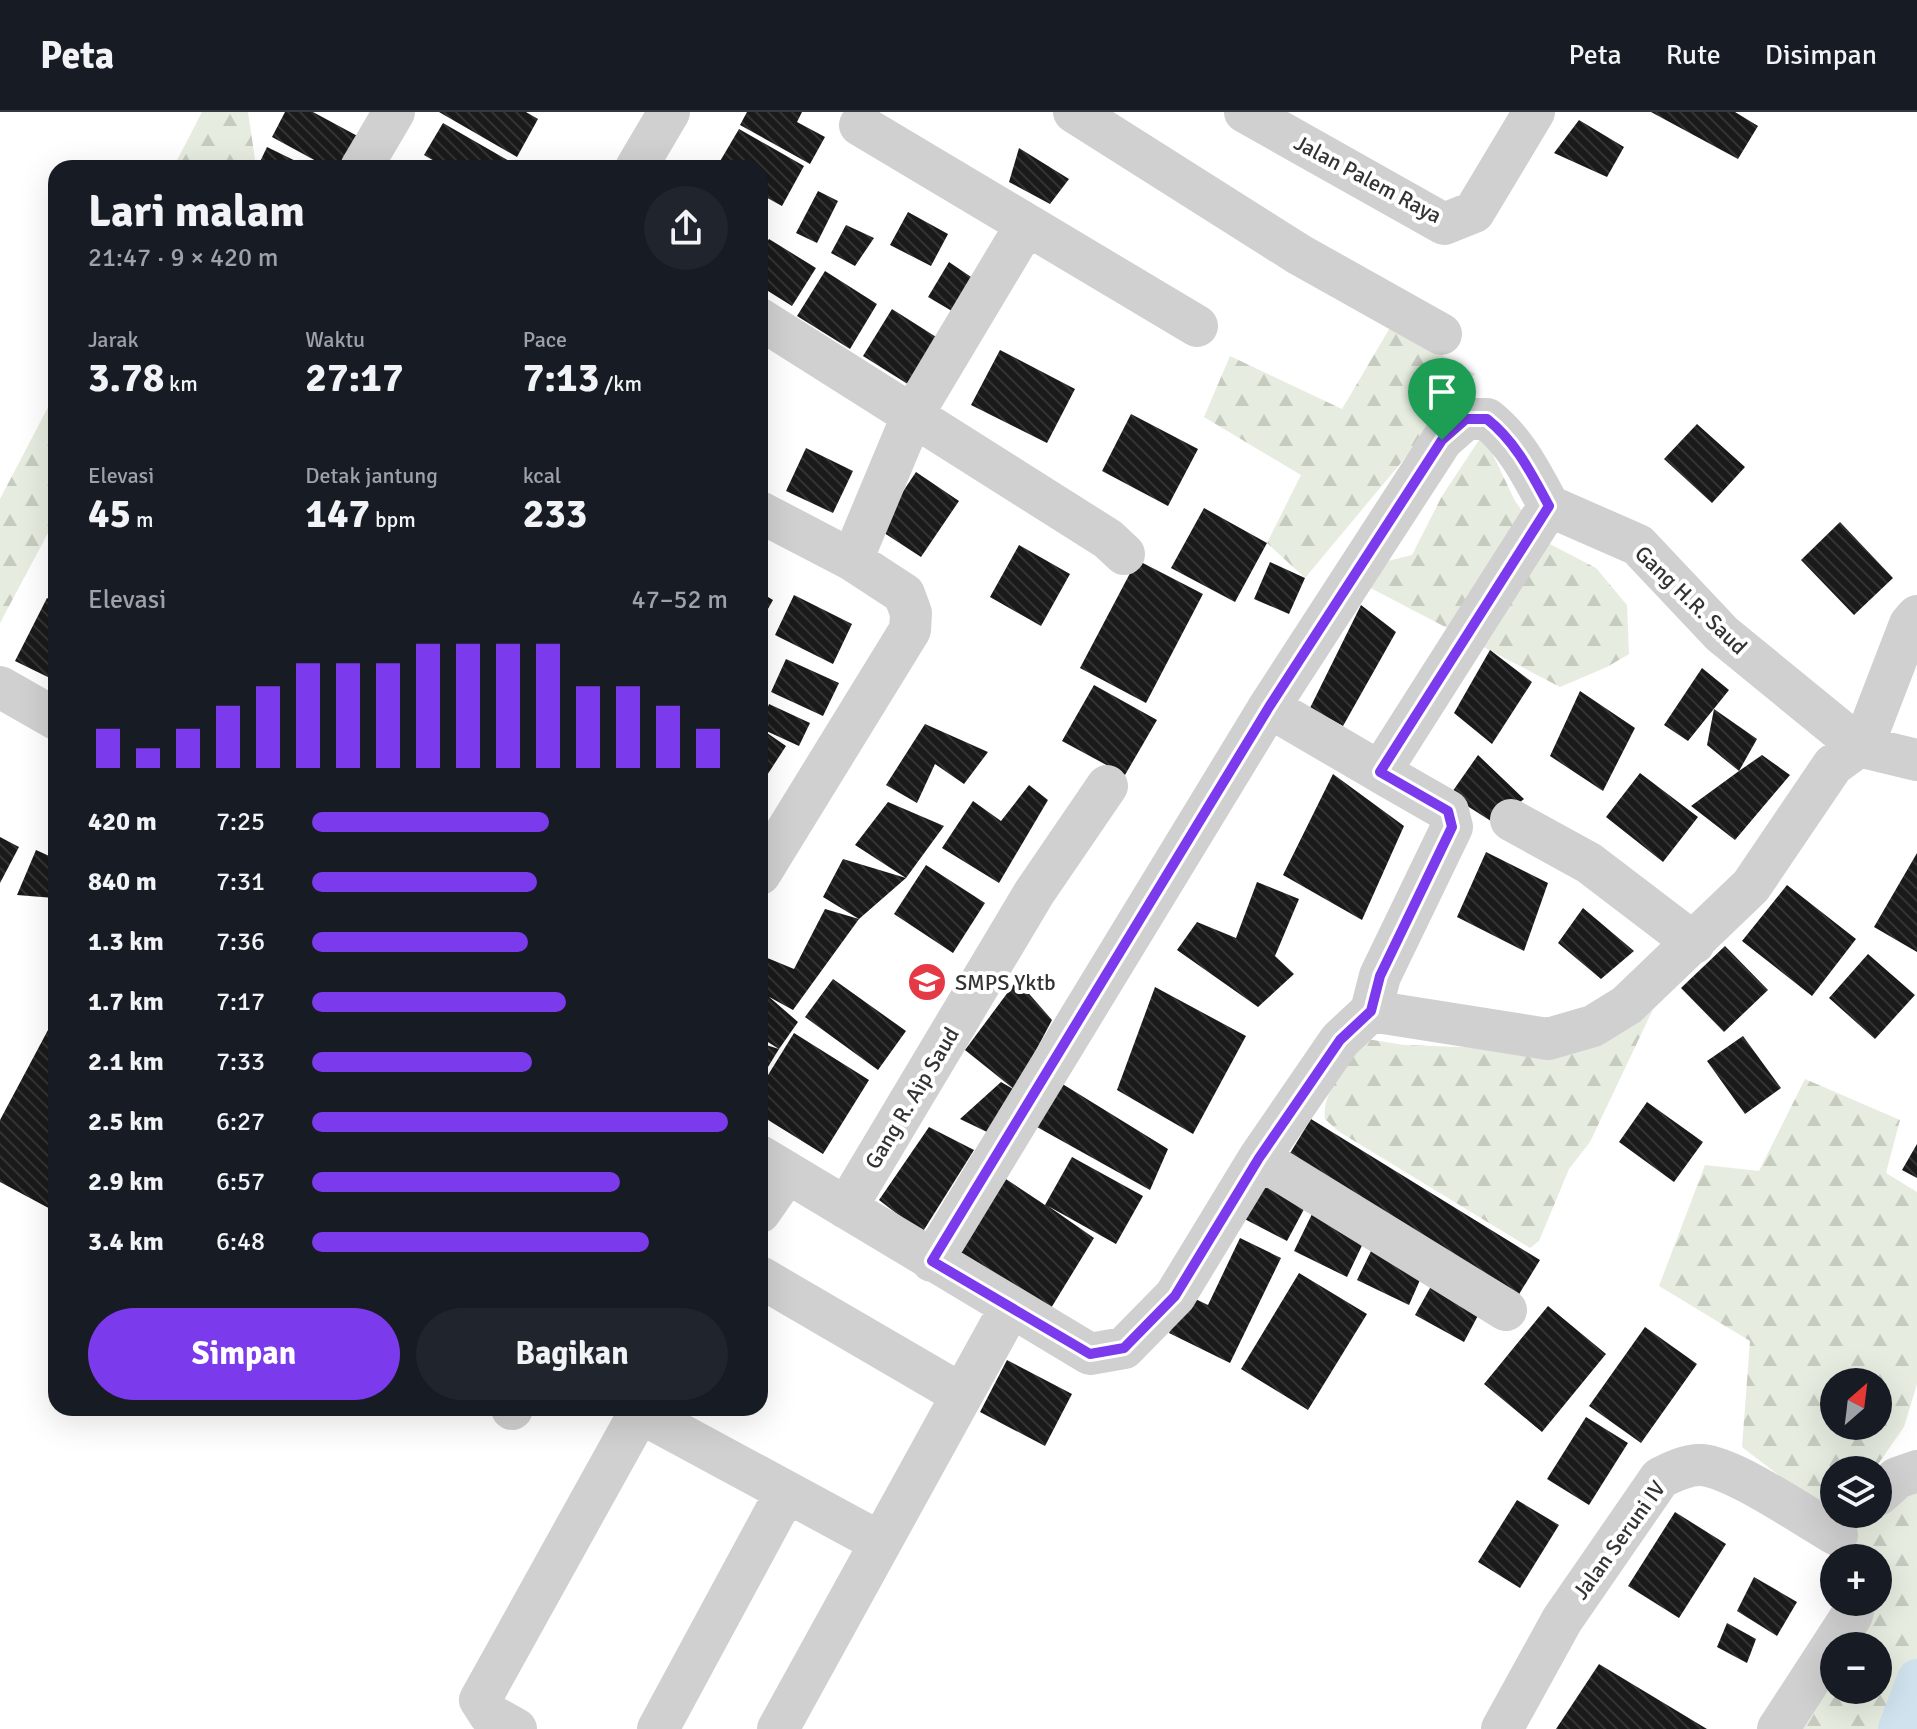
<!DOCTYPE html>
<html lang="id">
<head>
<meta charset="utf-8">
<style>
	:root { --surface:#171b24; --page:#20242c; --text:#f1f3f6; --muted:#9ea1a6; --line:#363941; --accent:#7c3aed }
	body { margin:0; font-family:Signika,sans-serif; background:var(--page); color:var(--text); height:100vh; display:flex; flex-direction:column; font-size:30px; white-space:nowrap }
	* { box-sizing:border-box; margin:0 }
	p { font-size:26px; color:var(--muted) }
	.icon { flex:none; width:44px; height:44px; fill:none; stroke:currentColor; stroke-width:2; stroke-linecap:round; stroke-linejoin:round }
	.map { position:relative; flex:1; overflow:hidden }
	.details { position:absolute; left:48px; top:48px; width:720px; height:1256px; display:flex; flex-direction:column; background:var(--surface); border-radius:24px; box-shadow:0 8px 32px #0002 }
	.details>* { flex:none }
	.needle { width:52px; rotate:28deg }
	.fabs { position:absolute; left:1820px; top:1256px; display:grid; gap:16px }
	.fabs a { display:grid; place-items:center; width:72px; height:72px; border-radius:50%; background:var(--surface); box-shadow:0 8px 32px #0002; font-size:40px }
	.pin { position:absolute; display:grid; place-items:center; width:68px; height:68px; color:#fff; margin:-82px -34px; border-radius:50% 50% 50% 0; rotate:-45deg; box-shadow:0 0 8px #0007 }
	.pin .icon { rotate:45deg }
	.round { display:grid; place-items:center; flex:none; width:84px; height:84px; border-radius:42px; background:var(--page) }
	.head { display:flex; align-items:center; justify-content:space-between; height:136px; padding:0 40px }
	h1 { font-size:44px; font-weight:700; line-height:60px }
	.metrics { display:grid; grid-template-columns:repeat(3,1fr); gap:12px; height:136px; padding:8px 40px }
	.metrics div { display:grid; align-content:center }
	.metrics b { font-size:40px; font-weight:700 }
	.metrics small { font-size:22px; font-weight:400 }
	.metrics p { font-size:22px }
	.chart { height:224px; padding:16px 40px }
	.chart p { display:flex; justify-content:space-between }
	.chart svg { width:100%; height:144px; margin-top:8px; stroke:var(--accent); stroke-width:6 }
	.button { display:flex; gap:16px; margin-top:auto; padding:16px 40px }
	.button a { flex:1; height:92px; border-radius:48px; background:var(--accent); color:#fff; font-size:32px; font-weight:700; line-height:92px; text-align:center }
	.button a+a { background:var(--page); color:var(--text) }
	ul { padding:0 40px; list-style:none; font-size:26px }
	li { display:grid; grid-template-columns:128px 96px 1fr; align-items:center; height:60px }
	li i { height:20px; border-radius:10px; background:var(--accent) }
	header { display:flex; align-items:center; gap:48px; box-sizing:border-box; height:112px; padding:0 40px; background:var(--surface); border-bottom:2px solid var(--line) }
	header strong { font-size:38px }
	nav { display:flex; gap:44px; margin-inline-start:auto; font-size:28px }
	.map>svg:first-child { display:block }
</style>
</head>
<body>
<header>
<strong>Peta</strong>
<nav><a>Peta</a><a>Rute</a><a>Disimpan</a></nav>
</header>
<div class="map">
<svg width="1917" height="1617" viewBox="0 0 1917 1617">
	<defs>
		<pattern id="forest-firs" width="22" height="20" patternUnits="userSpaceOnUse" patternTransform="scale(2)"><rect width="22" height="20" fill="#e6ecdf"/><path d="M5 1l3.5 6h-7zM16 11l3.5 6h-7z" fill="#c6cbc0"/></pattern>
		<pattern id="building-back-hatch" width="6" height="6" patternUnits="userSpaceOnUse" patternTransform="scale(2)"><rect width="6" height="6" fill="#1a1a1a"/><path d="M-1 5l2 2M0 0l6 6M5-1l2 2" fill="none" stroke="#333"/></pattern>
	</defs>
	<rect width="100%" height="100%" fill="#fff"/>
	<path fill="url(#forest-firs)" fill-rule="evenodd" d="M202,0H248L255,47L250,56H173Z
		M1391,214L1475,262L1305,466L1267,431L1301,363L1204,305L1230,244L1342,297Z
		M56,280V406L0,511V387Z
		M1483,322L1515,389L1544,429L1596,456L1627,493L1629,542L1607,555L1560,575L1363,472L1376,452L1412,443L1442,384Z
		M1655,893L1590,1030L1569,1057L1539,1129L1530,1136L1338,1019L1325,1007C1321,978 1351,949 1367,927L1404,933L1575,939Z
		M1805,967L1900,1008L1886,1061L1917,1080V1272L1904,1315L1874,1358H1834V1402H1843L1838,1409L1742,1335L1750,1229L1659,1174L1705,1053L1759,1059ZM1834,1270H1878V1314H1834Z
		M1917,1358V1567L1898,1617H1778L1855,1490H1878V1446H1846L1837,1423L1856,1402H1878ZM1834,1534H1878V1578H1834Z"/>
	<g fill="none" stroke-linecap="round" stroke-linejoin="round">
		<path stroke="#cfe2ee" stroke-width="40" d="M1898,1617L1917,1567"/>
	</g>
	<path fill="url(#building-back-hatch)" d="M285,0H313L363,27L347,56H329L272,25Z
		M439,0H526L538,7L517,45Z
		M747,0H802L797,10L825,25L810,52L740,13Z
		M1651,0H1735L1758,14L1738,47Z
		M1579,8L1624,35L1607,65L1554,41Z
		M443,11L518,54L516,56H446L424,43Z
		M739,17L804,54L782,94L760,82V56H716Z
		M267,35L310,56H257Z
		M1019,36L1069,67L1050,92L1009,70Z
		M818,79L838,89L817,131L796,121Z
		M908,100L948,122L931,154L890,133Z
		M846,113L874,126L855,154L831,141Z
		M769,127L816,156L792,194L760,174V140Z
		M949,150L977,169L957,202L928,185Z
		M825,159L877,192L850,237L797,204Z
		M892,197L944,230L914,276L863,244Z
		M1000,238L1075,277L1047,331L971,293Z
		M1131,302L1198,337L1168,394L1102,359Z
		M1697,312L1745,355L1712,391L1664,347Z
		M806,336L853,359L833,401L786,379Z
		M916,360L959,389L921,445L878,417Z
		M1204,396L1267,431L1235,490L1171,456Z
		M1840,410L1893,466L1854,503L1801,448Z
		M1019,433L1070,462L1041,514L990,485Z
		M1137,448L1203,482L1146,591L1080,556Z
		M1270,450L1305,466L1289,502L1254,487Z
		M760,480L773,488L760,511Z
		M794,483L852,512L833,552L775,523Z
		M47,486L56,490V569L15,549Z
		M1361,493L1396,520L1343,614L1310,596Z
		M1490,538L1532,570L1492,632L1454,601Z
		M786,547L839,571L823,604L771,580Z
		M1702,556L1729,578L1688,629L1664,613Z
		M1094,573L1157,608L1125,663L1062,629Z
		M1580,579L1635,616L1603,679L1550,644Z
		M769,592L810,611L799,634L760,616Z
		M1714,597L1757,627L1739,659L1762,643L1790,663L1735,728L1691,694L1739,659L1707,633Z
		M925,612L988,640L964,672L935,652L917,691L886,673Z
		M760,616L786,634L760,674Z
		M1478,643L1524,687L1494,711L1450,683Z
		M1640,661L1698,705L1663,750L1606,705Z
		M1333,662L1404,714L1362,808L1283,763Z
		M1029,673L1048,688L999,771L942,736L973,689L1001,709Z
		M888,690L944,714L906,766L859,807L823,785L843,747L906,766L855,733Z
		M0,725L19,735L0,771Z
		M36,738L56,747L54,786L17,783Z
		M1486,740L1548,771L1524,839L1457,805Z
		M1917,741V840L1874,815Z
		M926,753L985,791L953,841L894,802Z
		M1257,770L1299,787L1275,844L1294,862L1258,895L1177,838L1197,810L1236,826Z
		M1787,773L1856,827L1812,884L1742,829Z
		M1583,796L1634,839L1601,867L1558,831Z
		M825,797L859,807L793,898L760,880V843L794,857Z
		M1725,834L1768,878L1724,920L1681,876Z
		M1868,842L1915,883L1875,927L1829,886Z
		M833,867L906,919L878,958L805,905Z
		M1017,868L1052,908L1015,978L965,938Z
		M1155,875L1246,924L1193,1022L1117,978Z
		M768,884L798,910L779,937L760,925V895Z
		M56,903V1100L0,1070V1008Z
		M794,921L869,968L823,1042L760,1003V976Z
		M1743,924L1781,976L1745,1002L1707,949Z
		M760,931L779,937L760,968Z
		M1056,968L1168,1037L1150,1078L1037,1015Z
		M1001,970L1015,978L987,1020L960,1007Z
		M1647,990L1703,1030L1674,1070L1619,1030Z
		M1311,1007L1540,1148L1510,1197L1281,1056Z
		M929,1015L974,1038L922,1121L879,1088Z
		M1917,1032V1066L1902,1058Z
		M1072,1045L1143,1084L1116,1132L1048,1094L1094,1126L1048,1201L946,1145L1003,1065L1045,1093Z
		M1256,1057L1310,1086L1287,1129L1233,1101Z
		M1314,1098L1367,1123L1347,1165L1294,1139Z
		M1240,1126L1281,1146L1230,1251L1169,1221L1187,1183L1208,1193Z
		M1373,1135L1424,1159L1409,1193L1357,1168Z
		M1299,1161L1367,1202L1308,1298L1241,1257Z
		M1435,1167L1483,1194L1464,1230L1415,1203Z
		M1548,1194L1606,1242L1542,1320L1484,1272Z
		M1645,1215L1697,1252L1641,1331L1589,1294Z
		M1007,1248L1072,1282L1045,1334L980,1300Z
		M1586,1305L1628,1331L1589,1393L1547,1367Z
		M1517,1388L1559,1413L1520,1476L1478,1450Z
		M1675,1400L1726,1432L1679,1506L1628,1474Z
		M1754,1465L1797,1490L1777,1524L1737,1499Z
		M1727,1511L1756,1527L1747,1551L1717,1535Z
		M1599,1552L1707,1617H1556Z"/>
	<g fill="none" stroke-linecap="round" stroke-linejoin="round">
		<path stroke="#d0d0d0" stroke-width="42" d="M1074,0L1300,143L1441,222
			M1245,0L1444,112L1474,100L1534,0
			M860,13L1197,214
			M361,56L394,0
			M636,56L669,0
			M760,207L1108,427L1124,442
			M1549,394L1638,433L1722,522L1859,634
			M760,400L852,448L904,482L911,501L910,518L760,762
			M852,448L913,302L1026,113
			M0,575L56,607
			M1269,595L1380,660
			M1863,634L1910,512L1917,504
			M1511,708L1589,751L1694,831
			M1371,899L1380,864L1452,715L1448,699L1380,660L1549,394
			M760,1044L1090,1242L1124,1236L1175,1184L1259,1046L1340,928L1371,899L1548,927L1593,914L1627,893L1751,774L1833,653L1859,634L1917,648
			M1259,1046L1506,1198
			M846,1096L1034,781L1107,674
			M760,1100L787,1061
			M932,1149L1269,595L1442,328L1466,307H1487C1516,330 1531,361 1549,394
			M760,1165L947,1274
			M512,1297V1296
			M639,1300L861,1420
			M1878,1383L1897,1366L1917,1359
			M516,1617L489,1602L480,1588L642,1296
			M658,1617L786,1380
			M778,1617L1010,1196
			M1502,1617L1562,1508L1660,1366C1672,1360 1687,1352 1702,1353C1735,1356 1805,1405 1837,1423
			M1778,1617L1852,1503L1855,1490"/>
	</g>
	<g fill="none" stroke-linecap="round" stroke-linejoin="round">
		<defs>
			<path id="route" d="M1466,307H1487C1516,330 1531,361 1549,394L1380,660L1448,699L1452,715L1380,864L1371,899L1340,928L1259,1046L1175,1184L1124,1236L1090,1242L932,1149L1269,595L1442,328Z"/>
		</defs>
		<use href="#route" stroke="#fff" stroke-width="16"/>
		<use href="#route" stroke="#7c3aed" stroke-width="10"/>
	</g>
	<defs>
		<symbol id="school-disc" viewBox="-11 -11 22 22"><circle r="9.5" fill="#e63946" stroke="#fff"/><path d="M0-5L7-2L0 1L-7-2ZM-4 1L0 2.5L4 1V4Q0 6-4 4Z" fill="#fff"/></symbol>
	</defs>
	<g fill-rule="evenodd">
		<use href="#school-disc" x="905" y="848" width="44" height="44"/>
	</g>
	<g text-anchor="middle" dominant-baseline="central" stroke-width="8" stroke-linejoin="round" paint-order="stroke">
		<g font-size="22" fill="#333" stroke="#fff">
			<text transform="translate(1368 67) rotate(28)">Jalan Palem Raya</text>
			<text transform="translate(1691 488) rotate(44)">Gang H.R. Saud</text>
			<text transform="translate(912 986) rotate(-59)">Gang R. Aip Saud</text>
			<text transform="translate(1619 1428) rotate(-54)">Jalan Seruni IV</text>
		</g>
		<g font-size="22" fill="#333" stroke="#fff" text-anchor="start">
			<text x="955" y="870">SMPS Yktb</text>
		</g>
	</g>
</svg>
<div class="fabs">
<a><svg class="needle" viewBox="-14 -14 28 28"><path d="M0-13l5 13h-10z" fill="#e53935"/><path d="M0 13l5-13h-10z" fill="#9ea1a6"/></svg></a>
<a><svg class="icon" aria-label="layers" viewBox="0 0 24 24"><path d="M12 4l9 5-9 5-9-5zM3 14l9 5 9-5"/></svg></a>
<a>+</a>
<a>−</a>
</div>
<div class="pin" style="left:1442px;top:328px;background:#1e9e55"><svg class="icon" aria-label="arrive" viewBox="0 0 24 24"><path d="M6 21V4h12l-3 4 3 4H6"/></svg></div>
<section class="details">
<div class="head"><div><h1>Lari malam</h1><p>21:47 · 9 × 420 m</p></div><a class="round"><svg class="icon" aria-label="share" viewBox="0 0 24 24"><path d="M12 15V3M7 8l5-5 5 5M5 13v7h14v-7"/></svg></a></div>
<div class="metrics">
<div><p>Jarak</p><b>3.78<small> km</small></b></div>
<div><p>Waktu</p><b>27:17</b></div>
<div><p>Pace</p><b>7:13<small> /km</small></b></div>
</div>
<div class="metrics">
<div><p>Elevasi</p><b>45<small> m</small></b></div>
<div><p>Detak jantung</p><b>147<small> bpm</small></b></div>
<div><p>kcal</p><b>233</b></div>
</div>
<div class="chart"><p><span>Elevasi</span>47–52 m</p>
<svg viewBox="0 0 160 44" preserveAspectRatio="none"><path d="M5 44V32M15 44V38M25 44V32M35 44V25M45 44V19M55 44V12M65 44V12M75 44V12M85 44V6M95 44V6M105 44V6M115 44V6M125 44V19M135 44V19M145 44V25M155 44V32"/></svg>
</div>
<ul>
<li><b>420 m</b>7:25<i style="width:57%"></i></li>
<li><b>840 m</b>7:31<i style="width:54%"></i></li>
<li><b>1.3 km</b>7:36<i style="width:52%"></i></li>
<li><b>1.7 km</b>7:17<i style="width:61%"></i></li>
<li><b>2.1 km</b>7:33<i style="width:53%"></i></li>
<li><b>2.5 km</b>6:27<i style="width:100%"></i></li>
<li><b>2.9 km</b>6:57<i style="width:74%"></i></li>
<li><b>3.4 km</b>6:48<i style="width:81%"></i></li>
</ul>
<div class="button"><a>Simpan</a><a>Bagikan</a></div>
</section>
</div>
</body>
</html>
